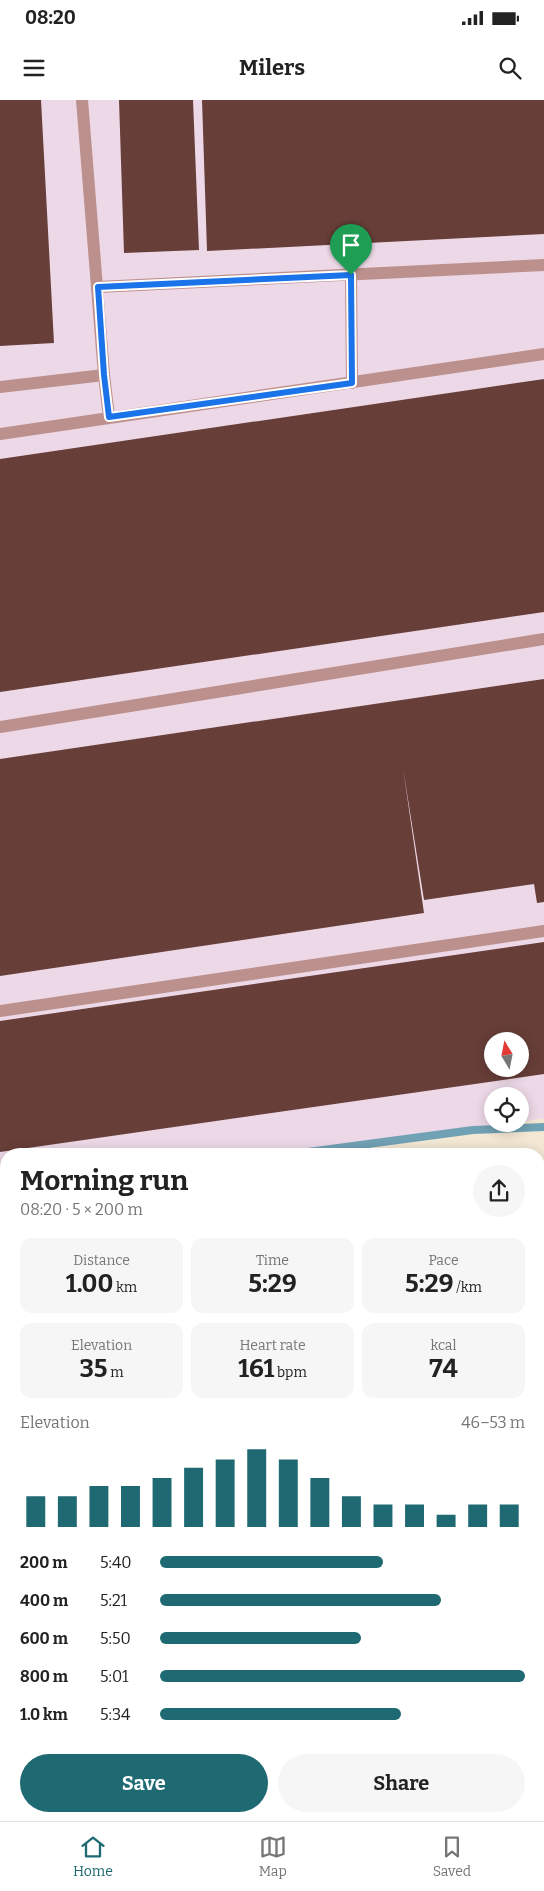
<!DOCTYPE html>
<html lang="en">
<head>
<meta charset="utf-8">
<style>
	:root { --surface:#fff; --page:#f6f6f6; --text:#222; --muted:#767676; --line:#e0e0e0; --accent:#1f6a72 }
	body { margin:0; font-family:Bitter,serif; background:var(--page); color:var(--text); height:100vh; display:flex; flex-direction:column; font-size:19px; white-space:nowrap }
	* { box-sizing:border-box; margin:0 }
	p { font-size:16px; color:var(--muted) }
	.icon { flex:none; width:28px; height:28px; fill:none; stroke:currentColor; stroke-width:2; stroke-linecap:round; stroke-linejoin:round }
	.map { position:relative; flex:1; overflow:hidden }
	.side { position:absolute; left:0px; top:1048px; width:545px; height:674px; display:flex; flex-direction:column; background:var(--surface); border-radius:20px 20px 0 0; box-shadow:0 2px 12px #0003 }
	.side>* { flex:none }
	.needle { width:32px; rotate:350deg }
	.buttons { position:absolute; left:484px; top:932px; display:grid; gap:10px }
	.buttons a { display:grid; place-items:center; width:45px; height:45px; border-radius:50%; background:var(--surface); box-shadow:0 2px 12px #0003; font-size:25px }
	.pin { position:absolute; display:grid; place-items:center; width:42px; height:42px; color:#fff; margin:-51px -21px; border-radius:50% 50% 50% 0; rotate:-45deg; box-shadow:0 0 5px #0007 }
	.pin .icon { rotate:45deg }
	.round { display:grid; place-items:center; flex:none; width:52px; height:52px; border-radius:26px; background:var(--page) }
	.overview { display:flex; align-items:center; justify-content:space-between; height:85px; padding:0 20px }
	h1 { font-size:28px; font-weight:700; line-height:38px }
	.stats { display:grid; grid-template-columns:repeat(3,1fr); gap:8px; height:85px; padding:5px 20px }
	.stats div { display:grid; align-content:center; border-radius:12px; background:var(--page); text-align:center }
	.stats b { font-size:25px; font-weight:700 }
	.stats small { font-size:14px; font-weight:400 }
	.stats p { font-size:14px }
	.chart { height:140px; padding:10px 20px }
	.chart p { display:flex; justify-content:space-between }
	.chart svg { width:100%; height:90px; margin-top:5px; stroke:var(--accent); stroke-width:6 }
	.primary-button { display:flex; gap:10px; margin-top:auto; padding:10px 20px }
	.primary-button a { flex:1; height:58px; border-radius:30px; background:var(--accent); color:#fff; font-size:20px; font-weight:700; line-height:58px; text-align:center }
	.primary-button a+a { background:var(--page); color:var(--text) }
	ul { padding:0 20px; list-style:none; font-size:16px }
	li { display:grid; grid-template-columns:80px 60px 1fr; align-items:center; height:38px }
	li i { height:12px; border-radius:6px; background:var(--accent) }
	.status { display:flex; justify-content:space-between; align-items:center; height:35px; padding:0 25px; background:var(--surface); direction:ltr }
	.status svg { height:14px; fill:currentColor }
	header { display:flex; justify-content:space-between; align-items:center; height:65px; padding:0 20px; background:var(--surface); font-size:22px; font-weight:700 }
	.tab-bar { display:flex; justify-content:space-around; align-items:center; height:70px; border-top:1px solid var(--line); background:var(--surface); font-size:14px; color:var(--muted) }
	.tab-bar a { display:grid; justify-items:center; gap:2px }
	.tab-bar .selected { color:var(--accent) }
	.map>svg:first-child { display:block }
</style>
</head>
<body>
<div class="status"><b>08:20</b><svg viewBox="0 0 49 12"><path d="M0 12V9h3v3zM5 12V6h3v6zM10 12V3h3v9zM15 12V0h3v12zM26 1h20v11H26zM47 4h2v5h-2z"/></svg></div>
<header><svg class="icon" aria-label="menu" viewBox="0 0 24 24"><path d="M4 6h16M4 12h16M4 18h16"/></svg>Milers<svg class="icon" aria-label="search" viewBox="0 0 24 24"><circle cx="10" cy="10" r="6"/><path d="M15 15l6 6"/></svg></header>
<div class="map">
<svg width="544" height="1721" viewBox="0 0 544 1721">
	<rect width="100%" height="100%" fill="#f3e8d4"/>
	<path fill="#edd8e7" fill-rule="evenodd" d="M0,0H544V1018L520,1022V996H492V1024H504L292,1054H6V1094L0,1095ZM492,941H520V969H492Z"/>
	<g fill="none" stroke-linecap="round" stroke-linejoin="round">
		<path stroke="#71a1b4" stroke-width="8" d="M293,1054L473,1030L544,1027
			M0,1088L6,1087"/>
	</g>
	<path fill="#673e38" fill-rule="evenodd" d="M0,0H41L54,243L0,246Z
		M119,0H193L199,150L124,153Z
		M202,0H544V134L207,151Z
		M544,279V512L0,592V359Z
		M544,579V802L537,803L534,784L424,800L403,668L424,813L0,876V659Z
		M544,842V974L0,1052V921ZM492,941H520V969H492Z
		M0,1204H6V1235H0Z
		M539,1211H544V1239H539Z
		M2,1245H6V1276H1Z
		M539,1251H544V1282H539Z
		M0,1327H6V1351H0Z
		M539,1327H543V1351H539Z
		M539,1361H544V1398H539Z
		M0,1367H6V1398H0Z
		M0,1437H6V1482H0Z
		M539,1446H544V1482H539Z
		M0,1493H6V1538H0Z
		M542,1497H544V1528H542Z
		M6,1581V1626H0V1582Z
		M539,1594H544V1623H539Z
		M539,1636H544V1679H539Z
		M0,1637H6V1682H0Z"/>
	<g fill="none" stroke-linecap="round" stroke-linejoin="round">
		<path stroke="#bc908c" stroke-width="12" d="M82,0L104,275L109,317
			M351,175L352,283
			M98,187L544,165
			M0,287L104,275
			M0,334L544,254
			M0,627L544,539
			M0,911L544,831
			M539,1176L544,1175
			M0,1184H6
			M539,1298H544
			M0,1299H6
			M0,1416L6,1417
			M539,1422H544
			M0,1558H6
			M539,1566L544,1567
			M0,1713H6
			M539,1714H544
			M79,1715H165"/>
	</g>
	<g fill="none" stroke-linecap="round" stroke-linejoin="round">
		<defs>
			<path id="route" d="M351,175L352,283L109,317L104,275L98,187Z"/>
		</defs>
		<use href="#route" stroke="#fff" stroke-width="10"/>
		<use href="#route" stroke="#1a73e8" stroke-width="6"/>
	</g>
</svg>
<div class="buttons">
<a><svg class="needle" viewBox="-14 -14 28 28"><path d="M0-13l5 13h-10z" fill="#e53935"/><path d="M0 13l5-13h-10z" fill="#767676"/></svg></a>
<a><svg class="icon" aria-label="locate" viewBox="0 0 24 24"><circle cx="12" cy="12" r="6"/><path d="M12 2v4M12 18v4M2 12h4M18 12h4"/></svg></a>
</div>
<div class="pin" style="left:351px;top:175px;background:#1e9e55"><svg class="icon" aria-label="arrive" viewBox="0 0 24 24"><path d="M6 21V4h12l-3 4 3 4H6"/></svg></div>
<section class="side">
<div class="overview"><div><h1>Morning run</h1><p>08:20 · 5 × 200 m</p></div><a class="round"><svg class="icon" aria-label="share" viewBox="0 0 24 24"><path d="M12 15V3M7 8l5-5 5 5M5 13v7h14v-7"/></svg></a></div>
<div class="stats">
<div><p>Distance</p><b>1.00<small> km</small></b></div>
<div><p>Time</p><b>5:29</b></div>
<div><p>Pace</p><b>5:29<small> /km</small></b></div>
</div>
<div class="stats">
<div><p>Elevation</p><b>35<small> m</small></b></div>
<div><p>Heart rate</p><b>161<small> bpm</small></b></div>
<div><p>kcal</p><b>74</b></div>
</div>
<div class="chart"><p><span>Elevation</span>46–53 m</p>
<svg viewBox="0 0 160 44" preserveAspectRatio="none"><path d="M5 44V29M15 44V29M25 44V24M35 44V24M45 44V20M55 44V15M65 44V11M75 44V6M85 44V11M95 44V20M105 44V29M115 44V33M125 44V33M135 44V38M145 44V33M155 44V33"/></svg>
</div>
<ul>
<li><b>200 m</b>5:40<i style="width:61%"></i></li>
<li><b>400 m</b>5:21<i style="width:77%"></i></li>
<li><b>600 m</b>5:50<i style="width:55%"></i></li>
<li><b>800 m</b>5:01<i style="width:100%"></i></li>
<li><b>1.0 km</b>5:34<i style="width:66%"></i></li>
</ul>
<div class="primary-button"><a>Save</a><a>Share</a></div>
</section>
</div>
<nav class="tab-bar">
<a class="selected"><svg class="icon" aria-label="home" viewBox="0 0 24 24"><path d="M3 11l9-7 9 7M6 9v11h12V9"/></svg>Home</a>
<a><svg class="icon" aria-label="map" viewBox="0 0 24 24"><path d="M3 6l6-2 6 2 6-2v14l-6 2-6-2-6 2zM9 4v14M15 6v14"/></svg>Map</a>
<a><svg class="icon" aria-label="saved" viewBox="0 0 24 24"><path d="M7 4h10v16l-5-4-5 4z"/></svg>Saved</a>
</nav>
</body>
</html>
